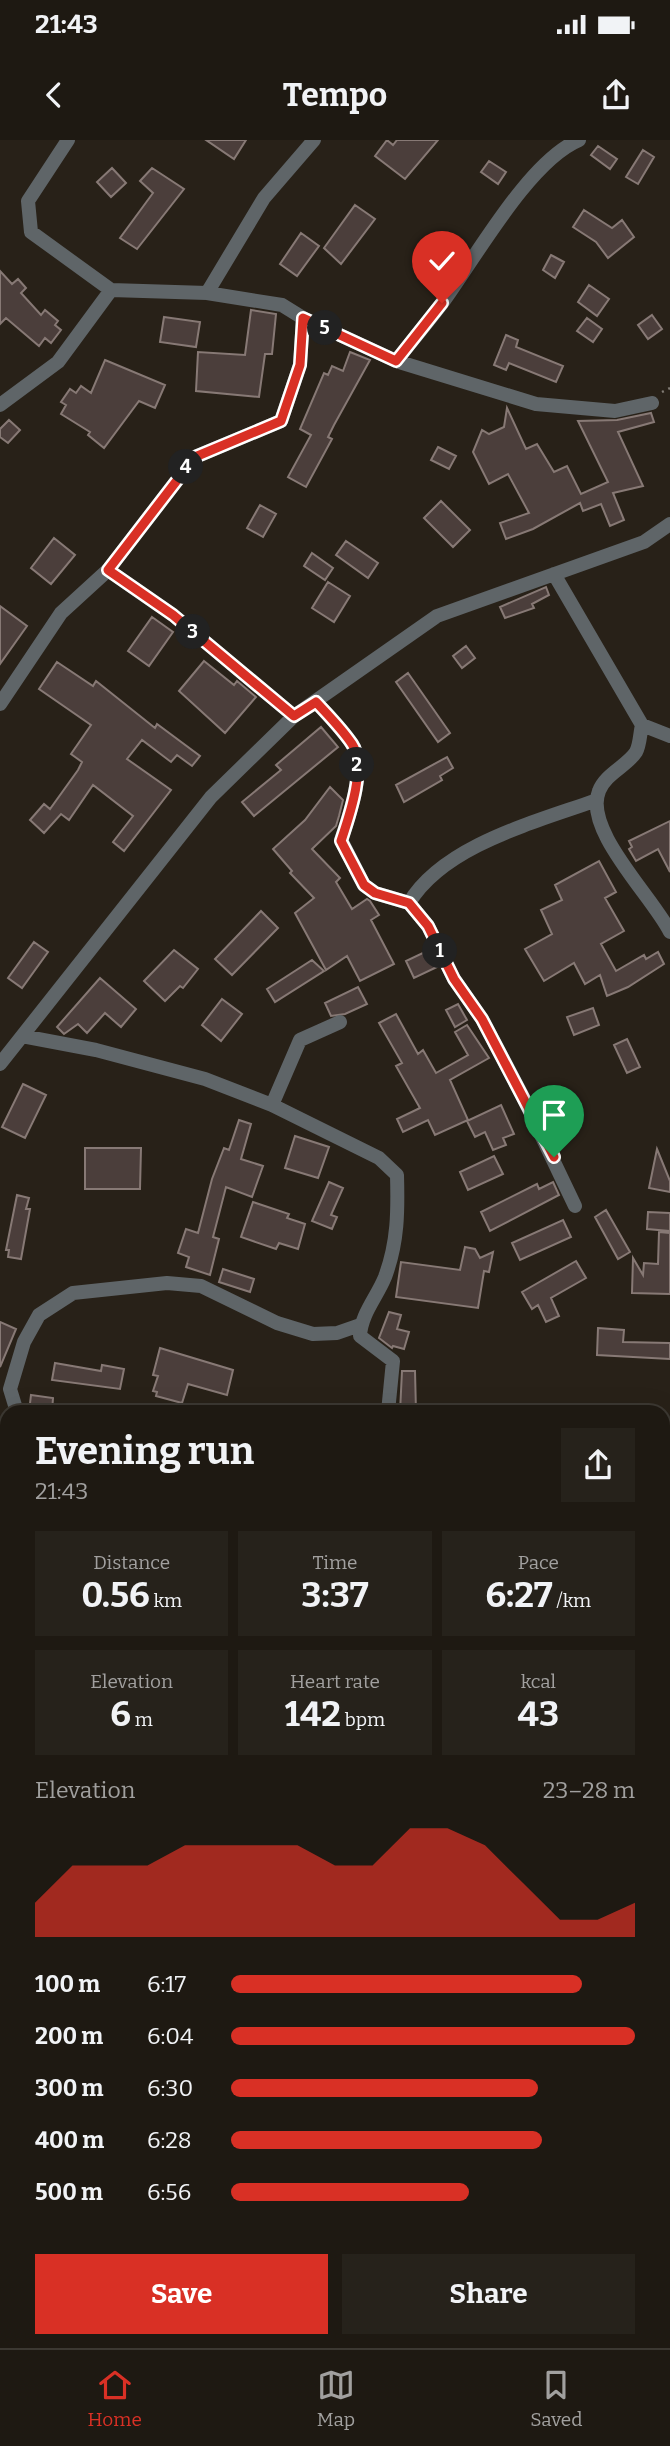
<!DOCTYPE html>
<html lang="en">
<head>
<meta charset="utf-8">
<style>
	:root { --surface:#1e1912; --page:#26221b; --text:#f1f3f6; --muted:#a1a09f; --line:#3c3832; --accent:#d93025 }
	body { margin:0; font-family:Bitter,serif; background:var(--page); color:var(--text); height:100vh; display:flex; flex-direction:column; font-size:26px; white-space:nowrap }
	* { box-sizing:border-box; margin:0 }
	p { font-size:23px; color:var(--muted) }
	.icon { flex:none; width:38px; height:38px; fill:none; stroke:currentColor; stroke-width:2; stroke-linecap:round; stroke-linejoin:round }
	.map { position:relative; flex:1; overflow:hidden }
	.panel { position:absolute; left:0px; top:1265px; width:670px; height:943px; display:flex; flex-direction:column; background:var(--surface); border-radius:21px 21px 0 0; box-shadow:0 7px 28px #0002,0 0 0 2px var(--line) }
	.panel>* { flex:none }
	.pin { position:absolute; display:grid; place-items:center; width:60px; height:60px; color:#fff; margin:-72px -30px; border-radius:50% 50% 50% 0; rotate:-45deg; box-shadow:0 0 7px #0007 }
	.pin .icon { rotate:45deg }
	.km { position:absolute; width:35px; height:35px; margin:-18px; border-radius:50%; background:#222; color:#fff; font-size:19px; line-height:35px; text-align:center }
	.round { display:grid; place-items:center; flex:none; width:74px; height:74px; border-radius:0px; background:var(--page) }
	.overview { display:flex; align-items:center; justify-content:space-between; height:119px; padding:0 35px }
	h1 { font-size:38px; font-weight:700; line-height:52px }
	.metrics { display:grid; grid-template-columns:repeat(3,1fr); gap:10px; height:119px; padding:7px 35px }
	.metrics div { display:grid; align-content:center; border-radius:0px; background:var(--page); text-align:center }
	.metrics b { font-size:35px; font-weight:700 }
	.metrics small { font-size:19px; font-weight:400 }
	.metrics p { font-size:19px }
	.chart { height:196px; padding:14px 35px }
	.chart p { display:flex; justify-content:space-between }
	.chart svg { width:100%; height:126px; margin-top:7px; fill:var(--accent); opacity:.7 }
	.button { display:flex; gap:14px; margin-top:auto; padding:14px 35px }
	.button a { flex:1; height:80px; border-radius:0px; background:var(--accent); color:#fff; font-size:28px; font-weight:700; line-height:80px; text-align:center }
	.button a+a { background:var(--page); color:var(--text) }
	ul { padding:0 35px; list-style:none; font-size:23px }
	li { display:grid; grid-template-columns:112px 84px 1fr; align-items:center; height:52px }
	li i { height:18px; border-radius:9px; background:var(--accent) }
	.status { display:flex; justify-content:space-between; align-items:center; height:49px; padding:0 35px; background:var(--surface); direction:ltr }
	.status svg { height:19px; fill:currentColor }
	header { display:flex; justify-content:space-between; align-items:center; height:91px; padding:0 35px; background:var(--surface); font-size:32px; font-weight:700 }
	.menu { display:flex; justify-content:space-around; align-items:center; height:98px; border-top:2px solid var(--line); background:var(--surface); font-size:19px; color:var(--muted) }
	.menu a { display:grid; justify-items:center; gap:4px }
	.menu .current { color:var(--accent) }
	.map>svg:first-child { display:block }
</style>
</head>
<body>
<div class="status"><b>21:43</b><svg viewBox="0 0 49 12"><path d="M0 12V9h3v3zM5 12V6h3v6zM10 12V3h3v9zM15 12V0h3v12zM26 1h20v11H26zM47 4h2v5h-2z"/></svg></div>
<header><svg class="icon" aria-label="back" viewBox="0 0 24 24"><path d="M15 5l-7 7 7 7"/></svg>Tempo<svg class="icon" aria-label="share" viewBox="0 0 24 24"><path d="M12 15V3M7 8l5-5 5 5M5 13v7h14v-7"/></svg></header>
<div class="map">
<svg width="670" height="2208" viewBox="0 0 670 2208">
	<rect width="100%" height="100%" fill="#282118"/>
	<path fill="#4b3e3b" stroke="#877975" stroke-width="2" d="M206,0H246L234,19Z
		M387,0L393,5L397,0H438L405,39L375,16Z
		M598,6L617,19L610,29L591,15Z
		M643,10L654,17L638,44L626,37Z
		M489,21L506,32L498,44L481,32Z
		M112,28L126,43L111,57L97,42Z
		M152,28L184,49L137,109L120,98L153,53L140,41Z
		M355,65L375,79L341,124L324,108Z
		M584,70L612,88L622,80L634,97L608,118L596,102L573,87Z
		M301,93L319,106L297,136L280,124Z
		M551,115L564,122L555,138L543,130Z
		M0,131L12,144L18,139L26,148L21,153L41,175L45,170L58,181L55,185L61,190L51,203L45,198L39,206L6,178L0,184Z
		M589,145L609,159L597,176L578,162Z
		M251,170L276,174L272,214H265L259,257L196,251L198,212L245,215Z
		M652,175L662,189L648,199L638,185Z
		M164,177L200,182L196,207L160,202Z
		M587,178L602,189L593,202L577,191Z
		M506,195L518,200L516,207L563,226L556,242L509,223L506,230L494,225Z
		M350,212L370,220L334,285L328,297L332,299L306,347L288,337L311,295L300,289L324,233L328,235L332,226L343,231Z
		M105,220L165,245L155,268L139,261L104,308L88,295L90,292L61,274L66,265L61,262L70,249L76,253L81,246L91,253Z
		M507,268L526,309L537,304L554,332L567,326L581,354L608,342L578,281L617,280L651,273L654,282L618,292L643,346L613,353L624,380L610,386L601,364L583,371L580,363L533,389L506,399L500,383L529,373L508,334L489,344L473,312L482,290L489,294L504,287Z
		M9,280L20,290L8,303L0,297V289Z
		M438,307L456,316L449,329L431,320Z
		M441,361L470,390L453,407L424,378Z
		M260,365L276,374L263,397L247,388Z
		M54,398L75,415L51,444L31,428Z
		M346,401L378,423L368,438L336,415Z
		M312,413L333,428L325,440L304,426Z
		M328,442L350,456L334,482L312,468Z
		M546,447L549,455L532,464L534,468L505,478L500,467Z
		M0,466L27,486L0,524Z
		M152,477L173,492L149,526L128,511Z
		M466,506L475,518L462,528L453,516Z
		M204,521L234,545L237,541L256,557L225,593L179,551Z
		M57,522L93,546L96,541L155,588L157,584L200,616L192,626L177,615L171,622L142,600L127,619L171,650L124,711L113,702L133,676L93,645L69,680L61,674L44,693L30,680L44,664L50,669L78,630L82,622L71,614L91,585L39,549Z
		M408,533L450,593L438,602L396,542Z
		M321,587L338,607L254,676L242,662L281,630L276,625Z
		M447,617L453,628L440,636L442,640L404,662L396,645Z
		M330,647L343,660L339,676L336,686L312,709L340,738L336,742L352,769L367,759L370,761L379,775L371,780L394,824L360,841L347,816L326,830L295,773L314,758L290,733L292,731L273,709L305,680Z
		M670,681V732L658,709L636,721L629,709L632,707L629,701Z
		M599,721L616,752L605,758L624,791L601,804L616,831L644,815L646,819L658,812L664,824L628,847L607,856L600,835L585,844L574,823L544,841L525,809L552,794L541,770L562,760L555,745Z
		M261,771L278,788L232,835L215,819Z
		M34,802L48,812L22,848L8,838Z
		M174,810L198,829L183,848L180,846L165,861L144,841Z
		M429,810L437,827L414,838L406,821Z
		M312,820L324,831L275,862L267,849Z
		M100,838L136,869L121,887L105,873L87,893L78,884L64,894L57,887Z
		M358,847L367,864L345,874L331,876L325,863Z
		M222,859L242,874L221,901L202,885Z
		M458,864L467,880L455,887L446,870Z
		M593,868L599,885L574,895L567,877Z
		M396,874L418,914L423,910L436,933L468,915L455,892L467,885L489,918L450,940L468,980L435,995L428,980L403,992L397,979L420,968L396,926L402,923L379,883Z
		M627,899L640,927L627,933L614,905Z
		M23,944L46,955L25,998L2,987Z
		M501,965L514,994L503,998L506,1005L493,1010L485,992L475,997L467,981Z
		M239,980L251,984L241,1019L263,1026L252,1057L226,1047L213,1097L219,1099L210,1135L186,1127L189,1117L178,1113L186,1089L198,1093L212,1039L224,1008L229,1010Z
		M295,996L329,1007L318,1038L285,1028Z
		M85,1008H141L140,1049H85Z
		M657,1009L670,1041V1052L649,1048Z
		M494,1016L503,1034L468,1050L460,1032Z
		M329,1042L343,1048L331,1075L337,1077L332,1089L312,1081Z
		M553,1042L559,1055L490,1091L481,1072L537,1044L539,1049Z
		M17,1055L29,1058L26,1069H30L21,1119L8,1117L9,1110H6Z
		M253,1062L289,1074L287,1078L305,1084L298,1109L279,1103L276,1109L241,1097Z
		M606,1070L630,1112L618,1119L595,1077Z
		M648,1072L670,1073V1091L647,1089Z
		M563,1080L571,1097L520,1120L512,1103Z
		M659,1092L670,1093V1154L632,1153L633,1118L643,1135L644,1123L658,1124Z
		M465,1107L475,1109L480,1118L493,1112L489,1132L484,1131L478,1168L396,1157L401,1122L460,1130Z
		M576,1121L586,1138L551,1158L559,1176L546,1182L538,1165L532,1169L522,1152Z
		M223,1129L254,1139L250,1152L219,1142Z
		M389,1172L401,1175L397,1189L409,1192L404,1209L393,1206L392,1208L379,1198Z
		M0,1182L16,1189L0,1227Z
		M598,1188L624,1190L623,1202L670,1203V1219L597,1215Z
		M160,1208L233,1230L227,1255L188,1244L182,1263L156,1256L157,1252L153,1251L158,1236L153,1235Z
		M55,1223L101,1231L102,1225L124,1229L120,1249L52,1240Z
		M402,1231H415L416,1272H400Z
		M31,1255L53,1258L52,1272H29Z"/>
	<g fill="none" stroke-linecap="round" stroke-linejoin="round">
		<path stroke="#827c75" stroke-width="2.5" stroke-dasharray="2 5" stroke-linecap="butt" d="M662,252L670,248"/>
		<path stroke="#5f6568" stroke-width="14" d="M111,150L207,153L282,165L303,178L396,221L536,264L615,271L652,263
			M207,153L264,58L314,0
			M396,221C411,202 428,182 443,162C476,117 529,21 579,0
			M0,265L58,222L111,150L31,92L28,61L68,0
			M108,430L173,475L294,576
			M554,434L642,585C640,593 640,605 636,612C627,626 605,634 599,651C583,690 653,757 670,792
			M316,562C328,575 342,589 352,604C367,626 349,677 341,700L364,745L375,753L409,763L428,786L454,839L482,879L522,955L575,1066
			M0,564L61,473L108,430L195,317L281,281L300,225L303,178
			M642,585L670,596
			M409,763C444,705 536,682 597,660
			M22,896L96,910L205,939L272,965L379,1018L397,1035C398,1071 398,1102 385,1137C377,1157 361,1174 360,1196L393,1221L388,1272
			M0,924L211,657L294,576L437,476L644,402L670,384
			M272,965L300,900L340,882
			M17,1272L10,1249L24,1202L39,1175L73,1153L167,1143L201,1146L277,1183L313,1194L337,1193L360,1185
			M663,1337H670
			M0,1422L7,1382
			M663,1527H670
			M663,1726H670
			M0,1805L7,1806
			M663,1936L670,1939
			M663,2068L670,2041
			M663,2193L670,2194
			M302,2208V2202
			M499,2208V2202"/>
	</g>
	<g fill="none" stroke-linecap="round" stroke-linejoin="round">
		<defs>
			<path id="route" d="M442,163L396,221L303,178L300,225L281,281L195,317L108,430L173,475L294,576L316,562C328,575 342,589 352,604C367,626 349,677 341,701L364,745L375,753L409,763L428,786L454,839L482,879L554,1017"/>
		</defs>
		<use href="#route" stroke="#fff" stroke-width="14"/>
		<use href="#route" stroke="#d93025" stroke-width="9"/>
	</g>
</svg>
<div class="pin" style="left:554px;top:1017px;background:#1e9e55"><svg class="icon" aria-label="arrive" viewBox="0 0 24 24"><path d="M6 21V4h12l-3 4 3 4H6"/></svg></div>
<div class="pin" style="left:442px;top:163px;background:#d93025"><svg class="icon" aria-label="check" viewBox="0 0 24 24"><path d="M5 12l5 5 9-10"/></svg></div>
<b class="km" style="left:440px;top:811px">1</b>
<b class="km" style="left:357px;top:625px">2</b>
<b class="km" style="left:193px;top:492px">3</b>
<b class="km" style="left:186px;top:327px">4</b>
<b class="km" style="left:325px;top:188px">5</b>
<section class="panel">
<div class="overview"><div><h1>Evening run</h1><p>21:43</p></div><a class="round"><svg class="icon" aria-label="share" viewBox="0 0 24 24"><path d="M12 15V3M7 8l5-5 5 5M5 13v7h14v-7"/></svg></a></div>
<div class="metrics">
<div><p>Distance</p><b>0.56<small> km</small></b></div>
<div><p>Time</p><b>3:37</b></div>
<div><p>Pace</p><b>6:27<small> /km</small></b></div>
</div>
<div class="metrics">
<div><p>Elevation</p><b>6<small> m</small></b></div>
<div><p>Heart rate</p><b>142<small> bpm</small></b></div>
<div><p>kcal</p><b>43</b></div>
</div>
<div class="chart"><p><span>Elevation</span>23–28 m</p>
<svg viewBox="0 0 160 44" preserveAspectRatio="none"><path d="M0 44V32L10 19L20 19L30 19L40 12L50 12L60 12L70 12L80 19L90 19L100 6L110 6L120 12L130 25L140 38L150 38L160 32V44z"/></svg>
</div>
<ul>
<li><b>100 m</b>6:17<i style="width:87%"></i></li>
<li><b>200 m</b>6:04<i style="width:100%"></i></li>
<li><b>300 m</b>6:30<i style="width:76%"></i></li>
<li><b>400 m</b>6:28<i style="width:77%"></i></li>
<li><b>500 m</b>6:56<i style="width:59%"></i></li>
</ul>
<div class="button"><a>Save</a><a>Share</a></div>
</section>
</div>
<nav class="menu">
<a class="current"><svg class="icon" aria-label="home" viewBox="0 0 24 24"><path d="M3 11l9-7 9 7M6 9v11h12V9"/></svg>Home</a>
<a><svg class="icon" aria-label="map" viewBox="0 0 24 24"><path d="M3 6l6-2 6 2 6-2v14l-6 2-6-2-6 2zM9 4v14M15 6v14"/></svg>Map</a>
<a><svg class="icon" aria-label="saved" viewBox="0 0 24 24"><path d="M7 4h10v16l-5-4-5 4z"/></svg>Saved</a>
</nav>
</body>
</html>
